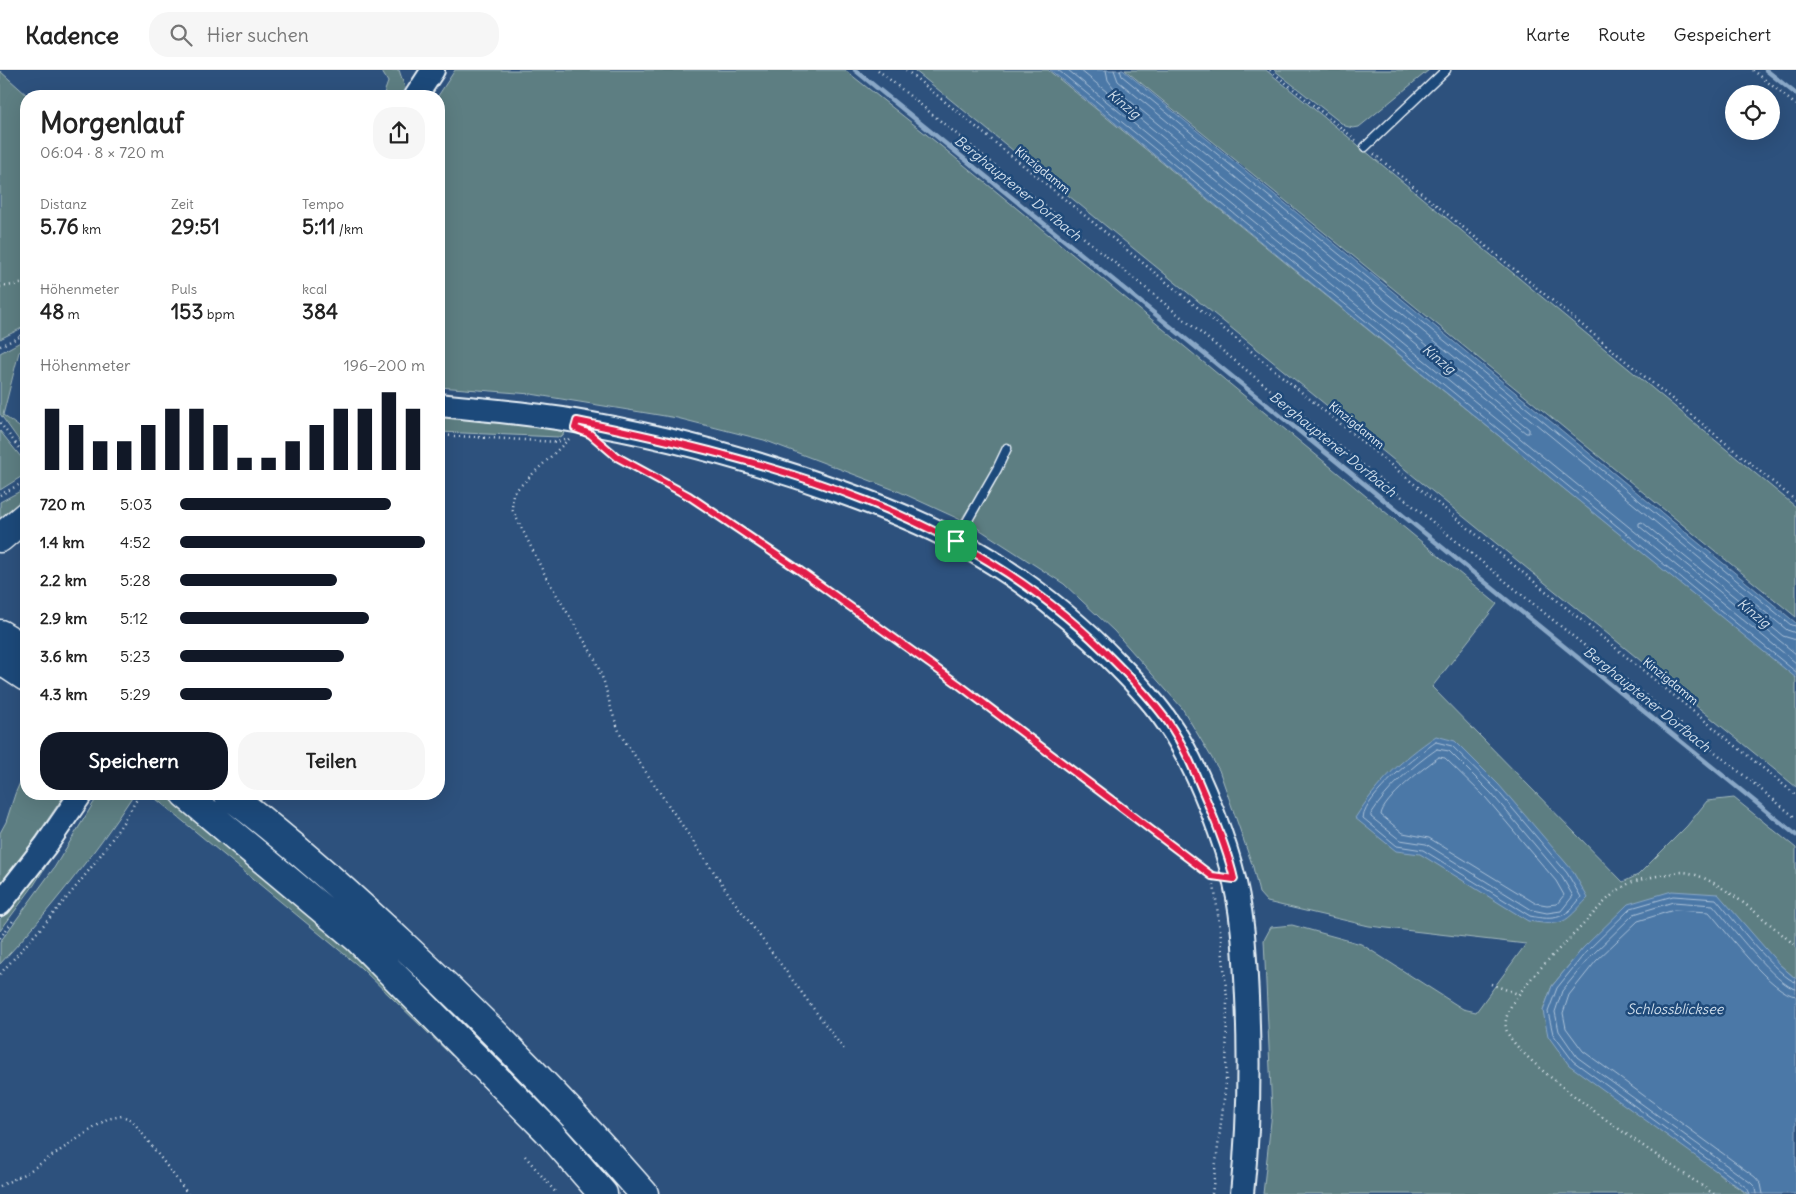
<!DOCTYPE html>
<html lang="de">
<head>
<meta charset="utf-8">
<style>
	:root { --surface:#fff; --page:#f6f6f6; --text:#222; --muted:#767676; --line:#e0e0e0; --accent:#111827 }
	body { margin:0; font-family:Delius,sans-serif; background:var(--page); color:var(--text); height:100vh; display:flex; flex-direction:column; font-size:19px; white-space:nowrap }
	* { box-sizing:border-box; margin:0 }
	p { font-size:16px; color:var(--muted) }
	.icon { flex:none; width:28px; height:28px; fill:none; stroke:currentColor; stroke-width:2; stroke-linecap:round; stroke-linejoin:round }
	.map { position:relative; flex:1; overflow:hidden }
	.details { position:absolute; left:20px; top:20px; width:425px; height:710px; display:flex; flex-direction:column; background:var(--surface); border-radius:20px; box-shadow:0 5px 20px #0002 }
	.details>* { flex:none }
	.buttons { position:absolute; left:1725px; top:15px; display:grid; gap:10px }
	.buttons a { display:grid; place-items:center; width:55px; height:55px; border-radius:50%; background:var(--surface); box-shadow:0 5px 20px #0002; font-size:25px }
	.pin { position:absolute; display:grid; place-items:center; width:42px; height:42px; color:#fff; margin:-21px; border-radius:10px; box-shadow:0 2px 8px #0006 }
	.round { display:grid; place-items:center; flex:none; width:52px; height:52px; border-radius:20px; background:var(--page) }
	.overview { display:flex; align-items:center; justify-content:space-between; height:85px; padding:0 20px }
	h1 { font-size:28px; font-weight:800; line-height:38px }
	.figures { display:grid; grid-template-columns:repeat(3,1fr); gap:8px; height:85px; padding:5px 20px }
	.figures div { display:grid; align-content:center }
	.figures b { font-size:21px; font-weight:800 }
	.figures small { font-size:14px; font-weight:400 }
	.figures p { font-size:14px }
	.chart { height:140px; padding:10px 20px }
	.chart p { display:flex; justify-content:space-between }
	.chart svg { width:100%; height:90px; margin-top:5px; stroke:var(--accent); stroke-width:6 }
	.button { display:flex; gap:10px; margin-top:auto; padding:10px 20px }
	.button a { flex:1; height:58px; border-radius:20px; background:var(--accent); color:#fff; font-size:20px; font-weight:800; line-height:58px; text-align:center }
	.button a+a { background:var(--page); color:var(--text) }
	ul { padding:0 20px; list-style:none; font-size:16px }
	li { display:grid; grid-template-columns:80px 60px 1fr; align-items:center; height:38px }
	li i { height:12px; border-radius:6px; background:var(--accent) }
	header { display:flex; align-items:center; gap:30px; box-sizing:border-box; height:70px; padding:0 25px; background:var(--surface); border-bottom:1px solid var(--line) }
	header strong { font-size:24px }
	nav { display:flex; gap:28px; margin-inline-start:auto; font-size:18px }
	.search { width:350px; height:45px; background:var(--page); display:flex; align-items:center; gap:12px; box-sizing:border-box; padding:0 18px; border-radius:20px; color:var(--muted); font-size:19px }
	.map>svg:first-child { display:block }
</style>
</head>
<body>
<header>
<strong>Kadence</strong>
<div class="search"><svg class="icon" aria-label="search" viewBox="0 0 24 24"><circle cx="10" cy="10" r="6"/><path d="M15 15l6 6"/></svg>Hier suchen</div>
<nav><a>Karte</a><a>Route</a><a>Gespeichert</a></nav>
</header>
<div class="map">
<svg width="1796" height="1124" viewBox="0 0 1796 1124">
	<rect width="100%" height="100%" fill="#2d517d"/>
	<filter id="ink" filterUnits="userSpaceOnUse"><feTurbulence type="fractalNoise" baseFrequency=".02" numOctaves="2"/><feDisplacementMap in="SourceGraphic" scale="10" xChannelSelector="R" yChannelSelector="G"/><feConvolveMatrix kernelMatrix="1 2 1 2 8 2 1 2 1" color-interpolation-filters="sRGB"/></filter>
	<g filter="url(#ink)">
		<path fill="#5d7e82" stroke="#a2b8bd" d="M381,0H399L405,18L400,26H383L388,12Z
			M455,0H845L941,76L1497,534L1432,617L1623,812L1638,805L1687,756L1707,731L1734,728L1796,778V909L1779,894L1583,878L1552,916L1543,941L1726,1110L1748,1124H1263L1272,1042L1264,870L1271,857L1292,855L1361,874L1463,939L1476,942L1526,874L1369,856L1267,832L1259,823L1253,797L1219,700L1182,638L1114,561L1064,514L971,454L999,404L991,403L961,450L900,422L764,370L677,348L531,324L439,317L438,26Z
			M914,0H1048L1796,607V717Z
			M1125,0H1266L1341,61L1796,437V547Z
			M1274,0H1429L1359,57L1353,58L1345,56Z
			M0,1L28,26H26V253L20,259L0,269Z
			M26,269V279L19,282L3,345L26,362V380L0,344V283Z
			M439,342L559,356L564,362L563,365L559,367L439,362Z
			M0,361L25,392L24,405L0,420Z
			M26,418V438L0,460V432Z
			M26,699V724H65L23,786L0,814V763L6,752L15,724Z
			M99,724H134C94,785 49,841 0,894V872L54,798Z
			M150,724H169L272,806L460,978L452,986L361,898Z
			M76,748L34,815L0,861V849L18,828Z"/>
		<path fill="#4c78a7" stroke="#8aa8c7" d="M1050,0H1123L1796,553V608Z
			M1436,666L1455,671L1499,715L1572,800L1588,828C1564,853 1565,857 1528,851L1420,784L1396,781L1355,748C1378,712 1401,690 1436,666Z
			M1672,821L1718,824L1779,894L1796,909V1124H1748L1569,995L1548,966L1543,941L1552,916L1583,878L1628,834Z"/>
		<g fill="none" stroke-linecap="round" stroke-linejoin="round">
			<path stroke="#aac1d8" stroke-width="1" d="M1058,0L1796,602
				M1068,0L1796,593
				M1080,0L1526,363H1529V359L1113,17L1108,10L1106,0
				M1114,0L1118,11L1787,560L1796,563
				M1120,0L1122,6L1791,555L1796,556
				M1796,570L1783,566L1642,452L1639,453V456L1796,584
				M1436,672L1452,676L1496,719L1567,803L1581,827C1566,849 1555,851 1530,846L1423,780L1397,776L1363,748C1366,725 1417,685 1436,672Z
				M1437,679L1449,681L1491,723L1562,807L1573,826L1561,841L1547,843L1532,840L1426,774L1400,770L1371,747V744C1388,718 1411,697 1437,679Z
				M1439,687L1445,688L1486,728L1556,811L1564,825L1557,834L1547,835L1535,833L1429,768L1403,763L1381,745C1382,730 1426,696 1439,687Z
				M1750,1124L1747,1118L1573,991L1553,964L1548,942L1557,918L1586,882L1631,838L1673,826L1716,829C1729,844 1781,911 1796,912
				M1756,1124L1755,1117L1751,1113L1577,987L1559,961L1555,942L1562,921L1591,886L1634,844L1673,832L1713,835C1727,851 1778,918 1796,919
				M1763,1124L1761,1114L1755,1107L1583,981L1566,958L1563,943L1569,925L1596,891L1638,851L1674,840L1709,842C1726,861 1773,925 1796,926"/>
			<path stroke="#8aa8c7" stroke-width="4.5" d="M855,0L1796,765
				M1766,0L1796,24"/>
			<defs>
				<path id="lane" d="M1365,77L1446,0
					M957,469L997,399L1007,378"/>
				<path id="secondary" d="M416,26L433,0
					M439,335C482,339 526,343 569,350C662,365 753,390 841,422C880,436 919,451 956,471C1015,503 1070,545 1117,594C1135,612 1154,632 1168,653C1194,690 1219,754 1231,797C1243,839 1245,885 1247,927C1250,993 1249,1058 1242,1124
					M0,834L46,775L81,724"/>
				<path id="highway" d="M0,468L26,446
					M0,564L26,580
					M0,590L26,607
					M185,724L357,868L548,1061L603,1124
					M228,724C289,770 346,822 402,874C487,953 568,1036 644,1124"/>
			</defs>
			<use href="#lane" stroke="#e8f1f8" stroke-width="11"/>
			<use href="#secondary" stroke="#e8f1f8" stroke-width="26"/>
			<use href="#highway" stroke="#e8f1f8" stroke-width="31"/>
			<path stroke="#e8f1f8" stroke-width="2.5" stroke-dasharray="1 4" stroke-linecap="butt" d="M878,0L1796,748
				M906,0L1796,725
				M1270,0L1356,70
				M1753,0L1796,35
				M1374,84L1796,431
				M0,217L26,213
				M20,266L26,258
				M0,276L26,264
				M0,353L26,387
				M439,365L557,372L564,369
				M569,369L513,423L512,439L546,507L594,587L604,612L612,642L620,664L733,830L845,981
				M603,376L617,387L689,426L799,500L958,614L1215,806
				M0,425L26,411
				M0,868L15,848
				M0,904C49,849 101,793 137,729
				M1491,914L1518,924
				M525,1086L557,1124
				M0,1116L28,1102L107,1049L122,1046L132,1050L188,1124
				M1212,1124L1226,1013L1227,928L1221,867L1213,807
				M1714,1124C1680,1101 1510,990 1506,958C1504,946 1512,933 1519,924C1536,901 1558,880 1578,860C1594,844 1608,825 1628,814C1633,810 1676,802 1683,802C1717,805 1769,854 1796,876"/>
			<use href="#lane" stroke="#1f4a7a" stroke-width="8"/>
			<use href="#secondary" stroke="#1f4a7a" stroke-width="22"/>
			<use href="#highway" stroke="#1f4a7a" stroke-width="28"/>
		</g>
	</g>
	<g fill="none" stroke-linecap="round" stroke-linejoin="round" filter="url(#ink)">
		<defs>
			<path id="route" d="M577,351C772,391 972,443 1114,591C1133,610 1152,630 1168,652C1184,675 1195,703 1206,729C1217,755 1228,782 1234,809L1212,806L958,614L799,500L689,426L617,387L590,364L575,358Z"/>
		</defs>
		<use href="#route" stroke="#fff" stroke-width="10"/>
		<use href="#route" stroke="#e11d48" stroke-width="6"/>
	</g>
	<g text-anchor="middle" dominant-baseline="central" stroke-width="5" stroke-linejoin="round" paint-order="stroke">
		<g font-size="12" fill="#e8f1f8" stroke="#1f4a7a">
			<text transform="translate(1043 100) rotate(39)">Kinzigdamm</text>
			<text transform="translate(1357 355) rotate(39)">Kinzigdamm</text>
			<text transform="translate(1671 611) rotate(39)">Kinzigdamm</text>
		</g>
		<g font-size="14" font-style="italic" fill="#d1dfec" stroke="#1f4a7a">
			<text transform="translate(1124 34) rotate(39)">Kinzig</text>
			<text transform="translate(1018 118) rotate(39)">Berghauptener Dorfbach</text>
			<text transform="translate(1439 289) rotate(39)">Kinzig</text>
			<text transform="translate(1333 374) rotate(39)">Berghauptener Dorfbach</text>
			<text transform="translate(1754 543) rotate(39)">Kinzig</text>
			<text transform="translate(1647 629) rotate(39)">Berghauptener Dorfbach</text>
			<text x="1675" y="939">Schlossblicksee</text>
		</g>
	</g>
</svg>
<div class="buttons">
<a><svg class="icon" aria-label="locate" viewBox="0 0 24 24"><circle cx="12" cy="12" r="6"/><path d="M12 2v4M12 18v4M2 12h4M18 12h4"/></svg></a>
</div>
<div class="pin" style="left:956px;top:471px;background:#1e9e55"><svg class="icon" aria-label="arrive" viewBox="0 0 24 24"><path d="M6 21V4h12l-3 4 3 4H6"/></svg></div>
<section class="details">
<div class="overview"><div><h1>Morgenlauf</h1><p>06:04 · 8 × 720 m</p></div><a class="round"><svg class="icon" aria-label="share" viewBox="0 0 24 24"><path d="M12 15V3M7 8l5-5 5 5M5 13v7h14v-7"/></svg></a></div>
<div class="figures">
<div><p>Distanz</p><b>5.76<small> km</small></b></div>
<div><p>Zeit</p><b>29:51</b></div>
<div><p>Tempo</p><b>5:11<small> /km</small></b></div>
</div>
<div class="figures">
<div><p>Höhenmeter</p><b>48<small> m</small></b></div>
<div><p>Puls</p><b>153<small> bpm</small></b></div>
<div><p>kcal</p><b>384</b></div>
</div>
<div class="chart"><p><span>Höhenmeter</span>196–200 m</p>
<svg viewBox="0 0 160 44" preserveAspectRatio="none"><path d="M5 44V14M15 44V22M25 44V30M35 44V30M45 44V22M55 44V14M65 44V14M75 44V22M85 44V38M95 44V38M105 44V30M115 44V22M125 44V14M135 44V14M145 44V6M155 44V14"/></svg>
</div>
<ul>
<li><b>720 m</b>5:03<i style="width:86%"></i></li>
<li><b>1.4 km</b>4:52<i style="width:100%"></i></li>
<li><b>2.2 km</b>5:28<i style="width:64%"></i></li>
<li><b>2.9 km</b>5:12<i style="width:77%"></i></li>
<li><b>3.6 km</b>5:23<i style="width:67%"></i></li>
<li><b>4.3 km</b>5:29<i style="width:62%"></i></li>
</ul>
<div class="button"><a>Speichern</a><a>Teilen</a></div>
</section>
</div>
</body>
</html>
